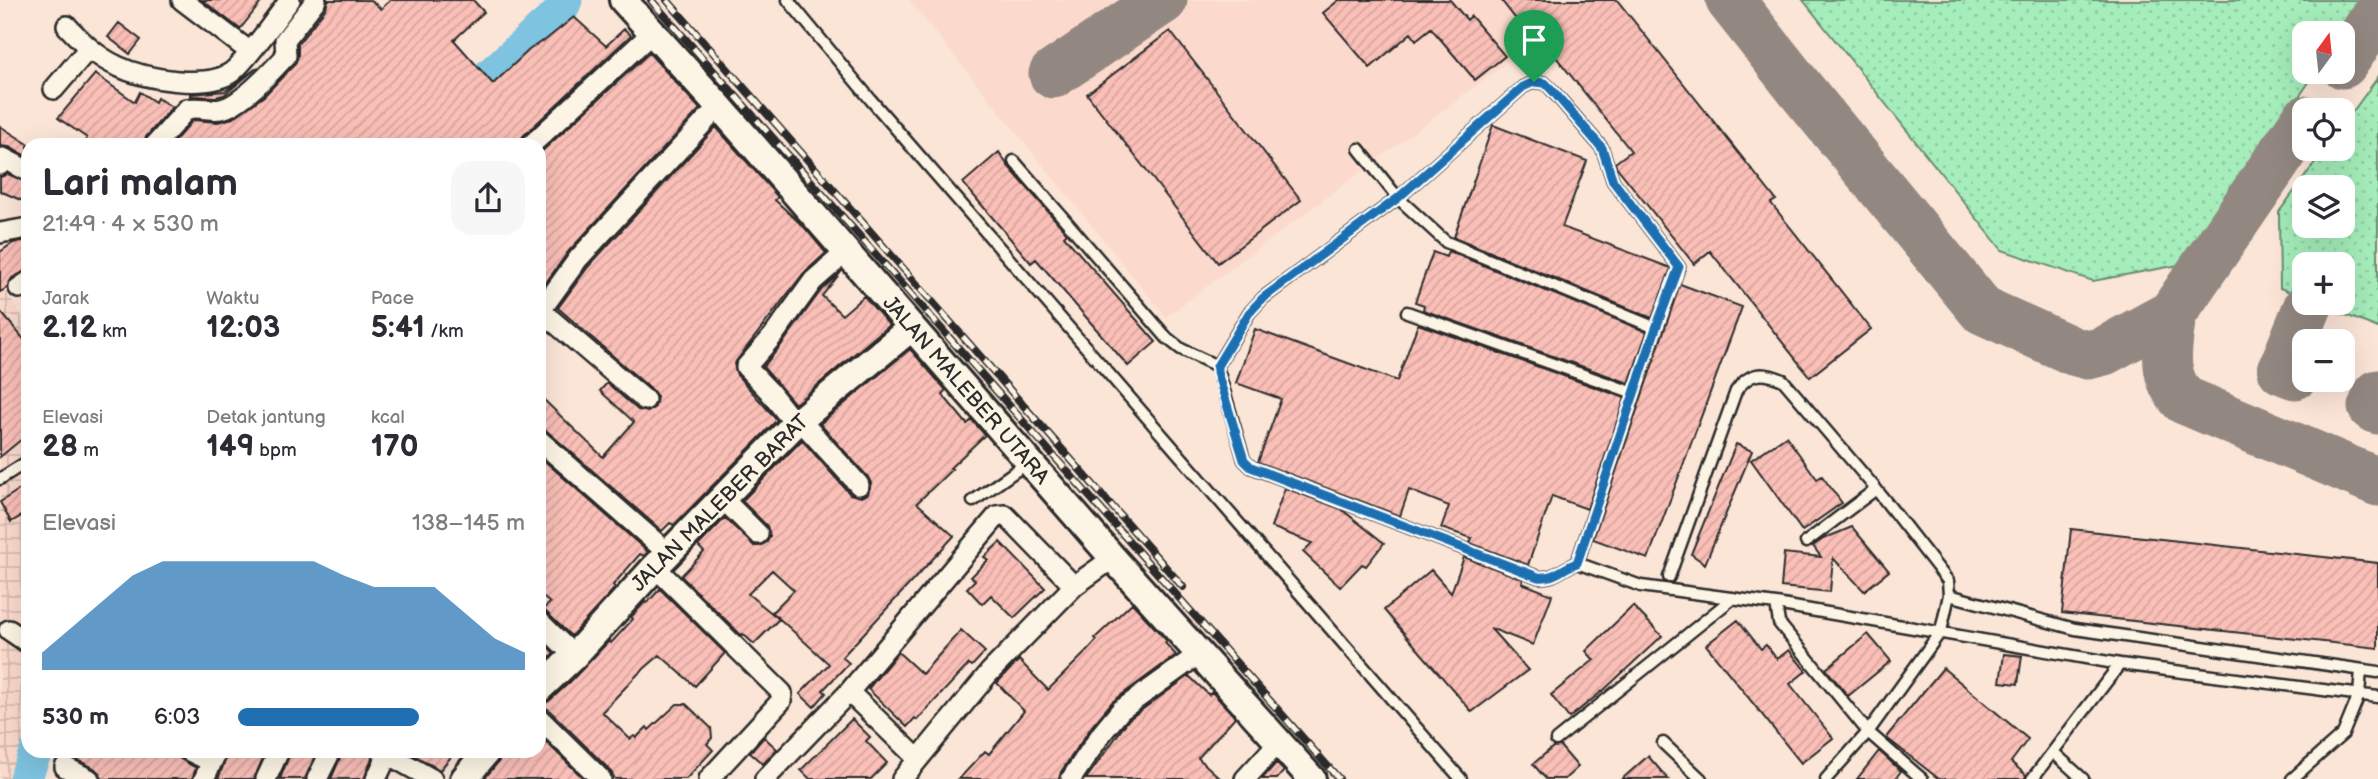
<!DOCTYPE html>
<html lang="id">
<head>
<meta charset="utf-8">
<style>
	:root { --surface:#fff; --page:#f7f7f7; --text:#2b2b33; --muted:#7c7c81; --accent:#1f6fb2 }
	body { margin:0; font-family:"Balsamiq Sans",sans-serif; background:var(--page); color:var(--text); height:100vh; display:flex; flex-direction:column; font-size:26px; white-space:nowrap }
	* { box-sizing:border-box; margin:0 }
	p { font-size:23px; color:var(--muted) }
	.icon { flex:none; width:38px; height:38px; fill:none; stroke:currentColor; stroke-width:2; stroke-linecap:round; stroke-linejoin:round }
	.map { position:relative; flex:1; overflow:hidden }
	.sheet { position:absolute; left:21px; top:138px; width:525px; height:620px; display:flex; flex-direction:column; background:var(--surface); border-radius:21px; box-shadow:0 7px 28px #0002 }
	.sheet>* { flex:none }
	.needle { width:46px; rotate:15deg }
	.tools { position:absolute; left:2292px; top:21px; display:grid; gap:14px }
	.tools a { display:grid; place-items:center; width:63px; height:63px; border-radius:14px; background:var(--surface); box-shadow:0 7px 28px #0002; font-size:35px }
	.pin { position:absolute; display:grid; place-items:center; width:60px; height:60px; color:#fff; margin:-72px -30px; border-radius:50% 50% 50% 0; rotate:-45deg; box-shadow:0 0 7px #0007 }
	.pin .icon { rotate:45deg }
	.round { display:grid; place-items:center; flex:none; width:74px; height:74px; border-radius:21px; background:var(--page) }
	.headline { display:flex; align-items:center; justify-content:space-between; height:119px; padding:0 21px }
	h1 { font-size:38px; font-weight:700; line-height:52px }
	.stats { display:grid; grid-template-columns:repeat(3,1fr); gap:10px; height:119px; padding:7px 21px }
	.stats div { display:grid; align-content:center }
	.stats b { font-size:30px; font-weight:700 }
	.stats small { font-size:19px; font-weight:400 }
	.stats p { font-size:19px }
	.chart { height:196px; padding:14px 21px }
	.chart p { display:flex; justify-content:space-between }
	.chart svg { width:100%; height:126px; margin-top:7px; fill:var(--accent); opacity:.7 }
	ul { padding:0 21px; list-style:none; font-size:23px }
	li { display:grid; grid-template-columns:112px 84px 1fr; align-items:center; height:52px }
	li i { height:18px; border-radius:9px; background:var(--accent) }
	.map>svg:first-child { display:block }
</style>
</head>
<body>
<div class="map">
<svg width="2378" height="779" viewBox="0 0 2378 779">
	<defs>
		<pattern id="industrial-grid" width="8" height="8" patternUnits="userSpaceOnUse" patternTransform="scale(1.75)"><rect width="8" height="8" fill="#fbdacd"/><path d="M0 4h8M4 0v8" fill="none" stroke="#d7bbb0"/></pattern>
		<pattern id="grass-dots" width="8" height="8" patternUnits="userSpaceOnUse" patternTransform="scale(1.75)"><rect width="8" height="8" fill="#a5edba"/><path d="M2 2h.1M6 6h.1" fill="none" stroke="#8ecba0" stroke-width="1.8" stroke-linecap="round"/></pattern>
		<pattern id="building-hatch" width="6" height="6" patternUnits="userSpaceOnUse" patternTransform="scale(1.75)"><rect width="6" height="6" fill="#fabfb7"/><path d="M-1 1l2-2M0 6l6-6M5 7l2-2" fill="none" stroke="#d6a49e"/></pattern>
	</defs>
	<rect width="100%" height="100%" fill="#fbe5d7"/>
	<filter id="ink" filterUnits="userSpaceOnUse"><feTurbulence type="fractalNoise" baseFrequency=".0143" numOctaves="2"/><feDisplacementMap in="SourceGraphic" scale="14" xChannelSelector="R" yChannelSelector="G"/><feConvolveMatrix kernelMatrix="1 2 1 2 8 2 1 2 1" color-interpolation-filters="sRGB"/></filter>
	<g filter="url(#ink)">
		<path fill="#fbdacd" d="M909,0H1591L1166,317Z"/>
		<path fill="url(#industrial-grid)" d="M0,283L28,325V751H34L23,779H0Z"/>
		<path fill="url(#grass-dots)" stroke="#688c72" stroke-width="2" fill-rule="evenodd" d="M1803,0H2365L2342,33H2305V72H2316L2184,264L2093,281L2002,250Z
			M2378,77V328L2316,303H2343V264H2305V298L2280,288L2279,212L2325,149H2343V125ZM2305,187H2343V226H2305Z"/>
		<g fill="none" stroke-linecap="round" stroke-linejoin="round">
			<path stroke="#7ec3df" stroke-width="33" d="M415,145L460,101L562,10L566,0
				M25,779L36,751"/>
			<path stroke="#938881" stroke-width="49" d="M1730,0L1801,90L1982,310L2073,351L2088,355L2104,351L2172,314L2305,120
				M2343,64L2378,13
				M1053,74L1163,0
				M2172,314C2168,346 2160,375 2184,400L2378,482
				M2295,375L2282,370L2308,306
				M2378,394L2372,407L2378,410"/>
		</g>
		<path fill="url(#building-hatch)" stroke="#2b2b2b" stroke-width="2" d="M202,0H263L240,29Z
			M328,0H371L381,9L390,0H473L484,12L454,40L493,84L529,50L542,41L543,42L574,17L606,46L624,29L631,35L523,136L519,145H171L193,120L218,122L233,118L264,96L295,64L298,56V44L326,8Z
			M1339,0H1450L1467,20L1471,16L1505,56L1475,80L1431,28L1416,40L1411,33L1370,68L1323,13Z
			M1501,0H1617L1776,200L1771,203L1871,329L1810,377L1710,251L1694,264L1616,166L1615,163L1631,151L1532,27L1526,32Z
			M119,23L141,40L130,54L108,37Z
			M1170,31L1301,200L1218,263L1087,94Z
			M649,53L700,109L569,251L539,292V154Z
			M258,67L224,95L216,97L191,96V94L225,91Z
			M95,74L135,102L140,92L155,102L157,98L172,107L146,137L143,145H82L87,138L58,118Z
			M1493,125L1587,161L1562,227L1671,268L1652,318L1454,237Z
			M0,126L28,144V157L9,147L0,146Z
			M716,127L778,197L775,200L805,228L826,253L803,274L734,364L737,375L777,420L674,525L670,523L662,531L547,431L539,428V395L603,457L634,422L600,391L607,383L638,410L648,412L655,407L657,397L653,391L558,308L588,267Z
			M999,152L1008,166L1067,233L1064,236L1156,342L1128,366L1036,259L1031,263L963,183Z
			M8,174L28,183L23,201L0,191V177Z
			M28,240V270L12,278L7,288L0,292V252L13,243Z
			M1448,251L1647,332L1629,383L1423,310L1424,305L1415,302L1433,252L1446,257Z
			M842,271L822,296L842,315L864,296L889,325L795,404L763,367L783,343L822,289Z
			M1680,284L1742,307L1648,559L1593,539Z
			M0,311L28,344V434L0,457Z
			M1418,324L1625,398L1587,509L1552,496L1528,565L1470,543L1472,538L1441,528L1449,506L1409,490L1400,516L1258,462L1281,399L1236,383L1255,329L1397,381Z
			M910,349L946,390L942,394L967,424L972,420L985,435L950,468L952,469L917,503L954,536L842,657L849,663L823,690L826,693L814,707L800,694L829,664L772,612L794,590L772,570L748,594L779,619L754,644L743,634L741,635L681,576L704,552L698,546L725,518L754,546H760L767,542L770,536L767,526L742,501L802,440L850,494L861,497L868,494L871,483L868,477L820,424Z
			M1786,436L1817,479L1822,476L1842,503L1802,531L1751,460Z
			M1736,444L1752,451L1705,564L1691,554Z
			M539,456L648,552L644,556L640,554L613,585L615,588L571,636L543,609L550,603L539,594Z
			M28,484V512L11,522L0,502Z
			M1285,488L1341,509L1384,543L1366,566L1362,564L1340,587L1303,552L1312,543L1271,527Z
			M1852,527L1889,571L1864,591L1833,558L1830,592L1781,587L1784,553L1821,557L1813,546L1823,539Z
			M2071,529L2378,563V648L2062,613Z
			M1000,542L1045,588L1014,618L991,595L982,604L967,588L975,580L971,577L988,560L984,557Z
			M1464,557L1523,579L1522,583L1552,595L1533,645L1490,628L1528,670L1472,712L1384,610L1431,570L1451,593Z
			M660,589L725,653L695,686L660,655L638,674L602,712L630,739L634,736L636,738L647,727L649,730L677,704H686L711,728L712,738L707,744L713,750L686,779H615L610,770L548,709L539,704L549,701L570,682L609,641L611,643L633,619L631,617L645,602L647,603Z
			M1132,603L1167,641L1165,643L1176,655L1112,702L1092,726L1061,772L1059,779H959L985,751L989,754L1024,711L997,683L1019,660L1048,690L1086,652L1097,640L1095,638Z
			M1633,606L1662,636L1605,689L1569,718L1551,695L1594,660L1586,651Z
			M1738,620L1761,649L1766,645L1777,659L1789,650L1806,671L1790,684L1833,738L1801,763L1706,645Z
			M961,630L985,652L972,666L969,664L917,720L915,718L907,727L868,689L898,652L922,674Z
			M1868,634L1891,661L1848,696L1826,669Z
			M539,638L554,653L539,667Z
			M2004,654L2022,656L2018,684L2000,682Z
			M1943,668L2028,739L2011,762L2026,775L2025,779H1939L1888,739L1887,736Z
			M1189,676L1209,695L1212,692L1235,717L1198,758L1221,779H1086L1129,719Z
			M852,719L870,737L866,741L887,763L871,779H810L801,770Z
			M539,735L584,779H484L499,761L502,751H539Z
			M764,737L777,749L763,764L750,753Z
			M1560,746L1578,767L1565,779H1546L1533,764L1553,747Z
			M61,751H177L179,758L196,768L192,779H101L100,773L94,768L70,756H59Z
			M229,751H266L254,779H218Z
			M291,751H317L305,779H280Z
			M343,751H370L372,758L364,779H331Z
			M407,751H456L440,770Z
			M1879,751L1901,771L1895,779H1857Z
			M1648,756L1668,779H1622Z
			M1276,763L1284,771L1277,779H1262Z"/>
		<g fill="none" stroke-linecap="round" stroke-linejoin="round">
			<defs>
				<path id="lane" d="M788,0L871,100L1461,779
					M1534,82L1545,83L1552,90L1602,148L1613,181L1679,267L1656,328L1577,563C1562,568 1555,579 1538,577L1251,467L1244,460L1217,366L1249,313L1263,298L1398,198L1523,87Z
					M1359,149L1398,198L1446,242L1656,328
					M1014,161L1167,338L1181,349L1217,366
					M1407,312L1634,393
					M0,479L28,461
					M973,501L1027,463
					M1806,542L1876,489
					M1577,563L1641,586L1776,604L2120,664L2378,697
					M1669,577L1736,391C1749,372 1762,371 1783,380L1876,489L1948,581L1949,595L1941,631L1868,732L1826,779
					M1949,595L2075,629L2378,672
					M1776,604L1779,623L1868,732L1922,779
					M1556,740L1733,598
					M1663,743L1701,779
					M2053,752L2083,779
					M2032,779L2120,664
					M2292,779L2343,734L2359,695L2361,670"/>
				<path id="street" d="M182,0L249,51
					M67,26C82,42 97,57 117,66C144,79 207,90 232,72C248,59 276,18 290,0
					M54,89L89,48
					M155,145L187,109C199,106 210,111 221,109C240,106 273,70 286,56L285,40L316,0
					M531,145L653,32
					M0,165L3,158L28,171
					M0,233L28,228
					M19,288L28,282
					M540,310L645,400
					M539,313L578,259L719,106
					M800,420L859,485
					M795,424L769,391L746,367L773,336L813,281L846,252
					M539,440L669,554
					M723,499L758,534
					M655,567L782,693L781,701L709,779
					M539,621L574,656
					M9,630L28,643
					M849,692L918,759
					M539,718L601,779
					M189,751L212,762
					M382,751L432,779
					M65,767L89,779
					M204,779L217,751
					M266,779L279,751
					M317,779L331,751
					M376,779L387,756
					M765,779L849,692L997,516L1005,515L1074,586L1113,558
					M902,779L989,673L1074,586
					M1071,779L1102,733L1121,710L1199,654
					M1245,779L1279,742"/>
				<path id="secondary" d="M623,0L719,106L1113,558L1312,779
					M539,689L574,656L655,567L795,424L911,328
					M464,779L487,751"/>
			</defs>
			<use href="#lane" stroke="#2b2b2b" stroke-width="15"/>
			<use href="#street" stroke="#2b2b2b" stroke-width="24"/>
			<use href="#secondary" stroke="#2b2b2b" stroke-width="32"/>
			<use href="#lane" stroke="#fcf5e5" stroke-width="10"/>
			<use href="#street" stroke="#fcf5e5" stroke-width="19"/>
			<use href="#secondary" stroke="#fcf5e5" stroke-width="26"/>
			<defs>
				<path id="rail" d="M651,0L1339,779
					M667,0L1183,587"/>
			</defs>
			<use href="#rail" stroke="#2b2b2b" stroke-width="8"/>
			<use href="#rail" stroke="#fcf5e5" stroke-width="5" stroke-dasharray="16" stroke-linecap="butt"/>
		</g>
	</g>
	<g fill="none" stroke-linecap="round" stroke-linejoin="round" filter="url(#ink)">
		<defs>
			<path id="route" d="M1534,82L1545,83L1552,90L1602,148L1613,181L1679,267L1656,328L1577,563C1562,568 1555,579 1538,577L1251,467L1244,460L1217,372V366L1249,313L1263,298L1398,198L1523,87Z"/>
		</defs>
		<use href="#route" stroke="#fff" stroke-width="14"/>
		<use href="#route" stroke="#1f6fb2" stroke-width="9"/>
	</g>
	<g text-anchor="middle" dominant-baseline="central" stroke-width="5" stroke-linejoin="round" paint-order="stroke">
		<g font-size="21" fill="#2b2b2b" stroke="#fcf5e5">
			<text transform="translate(966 390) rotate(49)">JALAN MALEBER UTARA</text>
			<text transform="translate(720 503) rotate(-45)">JALAN MALEBER BARAT</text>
		</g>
	</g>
</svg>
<div class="tools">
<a><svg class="needle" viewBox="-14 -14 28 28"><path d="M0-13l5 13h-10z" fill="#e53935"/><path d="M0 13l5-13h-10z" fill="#7c7c81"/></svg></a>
<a><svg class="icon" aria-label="locate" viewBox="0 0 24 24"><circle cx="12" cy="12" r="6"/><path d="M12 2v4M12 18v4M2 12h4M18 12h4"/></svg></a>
<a><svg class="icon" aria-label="layers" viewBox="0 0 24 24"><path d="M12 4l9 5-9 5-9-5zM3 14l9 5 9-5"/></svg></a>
<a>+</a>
<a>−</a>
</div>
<div class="pin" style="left:1534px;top:82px;background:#1e9e55"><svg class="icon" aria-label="arrive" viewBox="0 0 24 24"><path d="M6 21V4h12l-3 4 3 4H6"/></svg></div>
<section class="sheet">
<div class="headline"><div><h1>Lari malam</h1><p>21:49 · 4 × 530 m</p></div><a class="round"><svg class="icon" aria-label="share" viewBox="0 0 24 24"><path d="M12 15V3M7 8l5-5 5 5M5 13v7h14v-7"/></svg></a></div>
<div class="stats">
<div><p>Jarak</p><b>2.12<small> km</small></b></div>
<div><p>Waktu</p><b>12:03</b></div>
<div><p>Pace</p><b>5:41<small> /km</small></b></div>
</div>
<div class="stats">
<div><p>Elevasi</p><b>28<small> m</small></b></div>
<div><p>Detak jantung</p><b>149<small> bpm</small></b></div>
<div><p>kcal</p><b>170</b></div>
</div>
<div class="chart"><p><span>Elevasi</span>138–145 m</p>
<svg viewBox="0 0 160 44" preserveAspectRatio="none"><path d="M0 44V38L10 29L20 20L30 11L40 6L50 6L60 6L70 6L80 6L90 6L100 11L110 15L120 15L130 15L140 24L150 33L160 38V44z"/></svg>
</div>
<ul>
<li><b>530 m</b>6:03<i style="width:63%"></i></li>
</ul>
</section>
</div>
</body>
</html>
